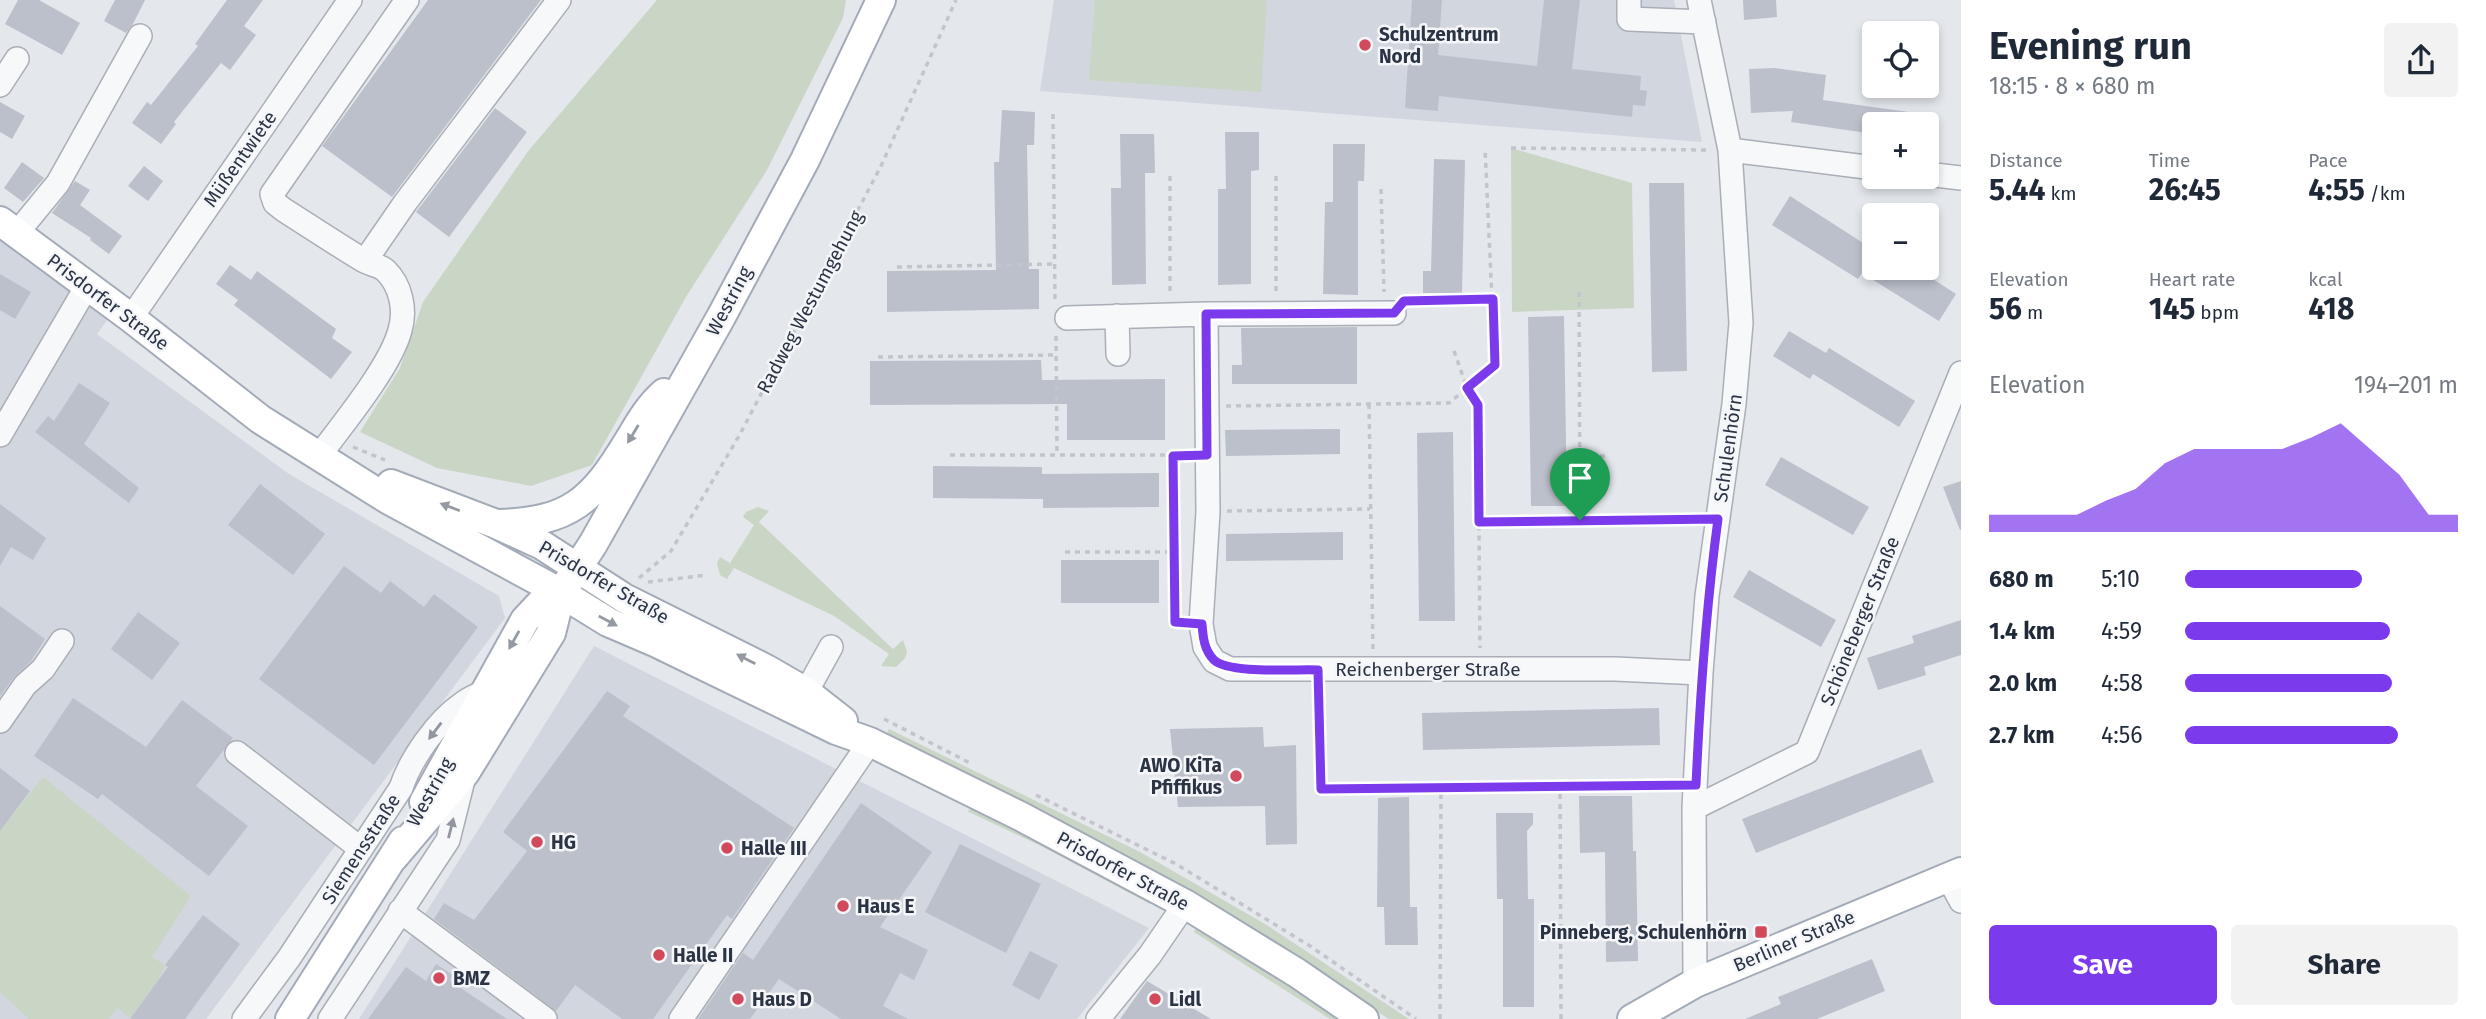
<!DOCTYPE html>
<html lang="en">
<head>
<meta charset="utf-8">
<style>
	:root { --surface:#fff; --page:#f2f2f3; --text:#1f2937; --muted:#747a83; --accent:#7c3aed }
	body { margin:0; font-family:"Fira Sans",sans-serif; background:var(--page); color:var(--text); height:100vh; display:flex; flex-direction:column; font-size:26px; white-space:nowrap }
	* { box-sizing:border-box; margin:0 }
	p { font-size:23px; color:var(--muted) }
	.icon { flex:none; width:38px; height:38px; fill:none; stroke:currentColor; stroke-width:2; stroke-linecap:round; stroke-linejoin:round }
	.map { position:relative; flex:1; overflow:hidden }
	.drawer { display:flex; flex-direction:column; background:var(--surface); width:525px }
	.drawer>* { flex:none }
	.controls { position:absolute; left:1862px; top:21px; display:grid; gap:14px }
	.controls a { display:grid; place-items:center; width:77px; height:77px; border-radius:7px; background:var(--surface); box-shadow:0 4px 10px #0003; font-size:35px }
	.pin { position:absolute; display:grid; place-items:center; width:60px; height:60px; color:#fff; margin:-72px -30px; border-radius:50% 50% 50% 0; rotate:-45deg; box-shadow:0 0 7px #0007 }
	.pin .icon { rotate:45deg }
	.round { display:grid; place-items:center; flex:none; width:74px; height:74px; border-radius:7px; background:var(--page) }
	.summary { display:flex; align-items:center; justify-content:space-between; height:119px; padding:0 28px }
	h1 { font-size:38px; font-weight:700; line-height:52px }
	.stats { display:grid; grid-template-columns:repeat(3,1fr); gap:10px; height:119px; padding:7px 28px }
	.stats div { display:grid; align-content:center }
	.stats b { font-size:30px; font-weight:700 }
	.stats small { font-size:19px; font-weight:400 }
	.stats p { font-size:19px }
	.chart { height:196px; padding:14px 28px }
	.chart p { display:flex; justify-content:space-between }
	.chart svg { width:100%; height:126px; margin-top:7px; fill:var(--accent); opacity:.7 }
	.cta { display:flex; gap:14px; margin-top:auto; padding:14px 28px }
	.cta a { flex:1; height:80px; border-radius:7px; background:var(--accent); color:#fff; font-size:28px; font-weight:700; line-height:80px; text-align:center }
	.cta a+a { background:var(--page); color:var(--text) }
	ul { padding:0 28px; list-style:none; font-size:23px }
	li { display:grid; grid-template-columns:112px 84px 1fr; align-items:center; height:52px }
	li i { height:18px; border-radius:9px; background:var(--accent) }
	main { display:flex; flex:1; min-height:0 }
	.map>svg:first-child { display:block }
</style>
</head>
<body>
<main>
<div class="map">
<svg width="1961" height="1019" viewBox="0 0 1961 1019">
	<rect width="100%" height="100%" fill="#e4e7ec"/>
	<path fill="#d2d6de" d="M1054,0H1674L1702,142L1040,91Z
		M0,240L107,320L97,334L289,474L499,596L505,618L206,1019H0Z
		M594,646L1149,928L1077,1019H359Z"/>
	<path fill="#c9d6c5" d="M657,0H846L843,18L767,170L686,297L592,465L531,486L437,468L360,432L400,368L423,302L529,150Z
		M1095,0H1267L1261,92L1089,80Z
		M1511,148L1632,183L1634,308L1512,312Z
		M758,507L769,511L759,522L893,649L903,640L907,652L905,658L896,667L881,666L889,654L834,616L734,568L727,579L720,575L717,563L720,557L730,563L754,525L743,517L746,512Z
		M889,729L1140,852L1265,924L1409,1019H1389L1189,895L886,735Z
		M43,777L191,896L152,957L165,965L158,981L130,1018L117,1008L109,1019H29L0,992V831Z
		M977,806L1147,894L1150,904L1043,847L967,811Z
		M1196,927L1347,1019H1330L1194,932Z"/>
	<path fill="#bbc0ca" d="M18,0H39L80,23L62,55L5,24Z
		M115,0H145L133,24L126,33L104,21Z
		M227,0H263L244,26L256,35L230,70L221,63L174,122L176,124L161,144L132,123L147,102L151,105L198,46L195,44Z
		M428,0H541L392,197L322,146Z
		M1412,0H1442L1438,55L1537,66L1544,0H1580L1572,69L1641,76L1640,90L1647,91L1645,106L1633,105L1632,117L1439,96L1438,111L1405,108Z
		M1743,0H1776L1777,17L1744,20Z
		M1775,68L1826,75L1823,100L1923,114L1922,124H1874V134L1791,122L1793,111L1751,113L1749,69Z
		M0,102L25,116L12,139L0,132Z
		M495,108L527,132L449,237L416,212Z
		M1002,110L1035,112L1034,145H1027L1029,269H1039V309L887,312V271L996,270L994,162H999Z
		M1225,132H1259V170L1251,171V284L1218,285V189H1226Z
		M1120,134H1154L1155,173H1145L1146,284L1112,285L1111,188H1121Z
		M1333,144H1365L1364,181H1358V295L1323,294L1325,202H1333Z
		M1434,159L1465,160L1462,293H1423V271H1431Z
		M22,162L44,178L23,202L4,188Z
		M144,166L163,181L148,201L128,186Z
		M75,181L90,190L80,205L122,236L109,254L90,240L91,238L52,213Z
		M1649,183H1684L1687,371L1652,372Z
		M1790,196L1874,250V268H1916L1956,294L1939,321L1862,273L1858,279L1772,225Z
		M230,265L251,280L257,271L336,329L332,338L352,352L331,379L234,305L238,300L216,284Z
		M0,274L31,292L15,319L0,310Z
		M1564,316L1567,506H1531L1528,317Z
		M1357,327V384H1232V365H1242L1241,328Z
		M1789,331L1826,353L1829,348L1915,401L1899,427L1813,374L1810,379L1773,356Z
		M1041,360L1042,380L1165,379V440H1067V404L870,405V361Z
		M79,383L110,403L84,444L139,488L129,503L35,432L48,416L54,421Z
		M1340,429V454L1226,456L1225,430Z
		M1453,432L1455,621H1419L1417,433Z
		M1781,457L1869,507L1853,535L1765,485Z
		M933,466L1042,467V474L1159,473V507L1043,508V499L933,498Z
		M1961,481V530H1960L1943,487Z
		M260,484L325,534L293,575L228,525Z
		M0,504L46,538L33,560L11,547L0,566Z
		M1343,532V560L1226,561V534Z
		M1061,560H1159V603H1061Z
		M344,566L381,593L390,581L424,607L434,594L478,627L374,765L259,679Z
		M1749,570L1836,620L1821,647L1733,597Z
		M0,606L45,639L31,661L14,677L0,696Z
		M138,612L180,643L152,680L111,649Z
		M1961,620V655L1924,667L1926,675L1878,690L1867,658L1914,643L1912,636Z
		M607,691L630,706L623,716L794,828L732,919L727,915L653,1019H622L575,985L556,1011L434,919L444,903L474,920L527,851L503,832Z
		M73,698L146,747L182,700L233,738L196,786L248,826L209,876L102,794L98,799L34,756Z
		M1659,708L1660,745L1423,750L1422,713Z
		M1263,727L1264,747L1296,745L1297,844L1266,845L1265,806L1178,807L1170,729Z
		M1921,749L1934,782L1756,853L1742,819Z
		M0,768L30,791L0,831Z
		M1579,796H1632L1633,851H1636L1638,961L1606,962L1605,852L1580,853Z
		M1409,797L1410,907H1417L1418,945H1385L1384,907H1377L1378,798Z
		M861,803L932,852L880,927L928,950L914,980L900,973L883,1006L908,1019H841L779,979L750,1019H698L743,953L753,960Z
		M1496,813H1533V824L1527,831L1528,899H1534V1007H1503V899H1497Z
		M960,844L1041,884L1006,953L925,912Z
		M203,915L240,944L185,1019H130L168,967L165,965Z
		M1030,951L1058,965L1039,1000L1012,985Z
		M1872,959L1885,991L1817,1019H1745L1781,1004L1778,997Z
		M436,964L453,975L450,981L507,1019H368L406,967L426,981Z
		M1147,981L1211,1019H1120Z"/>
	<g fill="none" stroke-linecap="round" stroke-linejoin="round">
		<defs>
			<path id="minor" d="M1629,0V19L1704,22
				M0,85L17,59
				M1730,150L1874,168
				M1927,174L1961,178
				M17,233L58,183L140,36
				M365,261L405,203L559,0
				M1206,314L1394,313
				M1117,316L1118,354
				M131,318L350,0
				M1067,318L1206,314L1208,512L1201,624L1205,647L1214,661L1230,669H1615L1701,673
				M0,435L87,286
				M319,456C342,425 391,366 400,330C406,310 401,285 385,270C379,265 368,264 361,259C335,243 309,226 284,210L275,203L272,194L407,0
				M799,705L831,647
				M0,721L25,685L43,669L62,641
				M237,753L361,849
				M1694,808L1807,752L1961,373
				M1948,877L1961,901
				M400,911L545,1019
				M1695,983L1694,808L1701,673L1707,596L1734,404L1741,323L1730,150L1699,0
				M244,1019L289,958L401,788C410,760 437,721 462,704C469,698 478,695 486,691
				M330,1019L448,840L464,776
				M681,1019L870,742
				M1098,1019L1150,955L1185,904"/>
			<path id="major" d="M0,221L131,318L260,419L389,500L561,593L608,622L657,643L836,730L870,742L1022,817L1185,904L1297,973L1364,1019
				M391,484L496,524L542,545L624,598L766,669L806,692L843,721
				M498,524C570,522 592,501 628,442C639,424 648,407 664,393
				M424,802L525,620L540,604L561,593
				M393,858L465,773L551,633L561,593L593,544L721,317L805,160L881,0
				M290,1019L403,841
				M1632,1019L1695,983L1961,872"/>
		</defs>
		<use href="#minor" stroke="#a9aeb7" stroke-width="26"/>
		<use href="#major" stroke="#a3abb8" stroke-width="32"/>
		<path stroke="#c2c5cb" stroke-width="3.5" stroke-dasharray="5 5" stroke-linecap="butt" d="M1053,114L1055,300
			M1511,148L1708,150
			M1170,176V293
			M1276,176V293
			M1381,189L1384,292
			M897,267L1055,264
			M1579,292L1580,521
			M1411,301L1493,299
			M1056,336L1057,456
			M1454,351L1467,388L1478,405L1480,648
			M878,357L1056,355
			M1369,404L1373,650
			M1226,406L1449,403L1495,365L1485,148
			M353,447L385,460
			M950,455H1188
			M1173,455L1175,622H1181
			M1580,456H1608
			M1227,511L1370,509
			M1479,522L1697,519
			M1065,552H1175
			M639,578L671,551L739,436L881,166L956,0
			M648,582L707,575
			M1319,687L1320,789L1560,786
			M884,719L972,764
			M1036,795L1176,864L1310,946L1416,1019
			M1440,1019L1441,788
			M1561,1019L1560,786L1674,785"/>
		<use href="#minor" stroke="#f7f8fa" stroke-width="23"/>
		<use href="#major" stroke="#fff" stroke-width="28"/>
	</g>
	<defs><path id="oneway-solid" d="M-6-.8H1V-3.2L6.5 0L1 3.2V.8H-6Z" transform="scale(1.75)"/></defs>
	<g fill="#959aa2">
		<use href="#oneway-solid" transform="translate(633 434) rotate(121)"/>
		<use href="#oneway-solid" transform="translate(450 507) rotate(-159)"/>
		<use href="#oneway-solid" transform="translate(608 621) rotate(28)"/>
		<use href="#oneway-solid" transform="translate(514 640) rotate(119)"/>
		<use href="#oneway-solid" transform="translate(746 659) rotate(-153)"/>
	</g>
	<g fill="#9196a0">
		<use href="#oneway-solid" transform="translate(435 731) rotate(127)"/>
		<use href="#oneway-solid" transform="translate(451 828) rotate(-76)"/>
	</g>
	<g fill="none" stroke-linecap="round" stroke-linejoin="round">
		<defs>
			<path id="route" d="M1493,299L1495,365L1467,388L1478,405L1479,522L1718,519C1706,608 1700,695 1696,785L1321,789L1318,670C1296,669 1229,674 1214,660C1204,650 1203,637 1202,624L1175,622L1173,456L1207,455L1206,314L1394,313L1404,301Z"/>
		</defs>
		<use href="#route" stroke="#fff" stroke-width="14"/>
		<use href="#route" stroke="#7c3aed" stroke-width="9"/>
	</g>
	<g fill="#d1495b" stroke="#f4f6f9" stroke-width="2.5">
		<circle cx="1365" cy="45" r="7"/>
		<circle cx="1236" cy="776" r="7"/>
		<circle cx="537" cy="842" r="7"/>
		<circle cx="727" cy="848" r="7"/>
		<circle cx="843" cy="906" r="7"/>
		<rect x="1754" y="925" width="14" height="14" rx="3.5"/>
		<circle cx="659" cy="955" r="7"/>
		<circle cx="439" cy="978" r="7"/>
		<circle cx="738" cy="999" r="7"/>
		<circle cx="1155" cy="999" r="7"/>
	</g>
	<g text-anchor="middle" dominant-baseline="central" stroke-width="5" stroke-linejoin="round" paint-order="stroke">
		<g font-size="19" font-weight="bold" fill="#2b3445" stroke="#f4f6f9" text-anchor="start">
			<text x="1379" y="34">Schulzentrum<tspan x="1379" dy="22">Nord</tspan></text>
			<text x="1222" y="765" text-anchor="end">AWO KiTa<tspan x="1222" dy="22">Pfiffikus</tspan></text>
			<text x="551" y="842">HG</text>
			<text x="741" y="848">Halle III</text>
			<text x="857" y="906">Haus E</text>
			<text x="1747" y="932" text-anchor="end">Pinneberg, Schulenhörn</text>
			<text x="673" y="955">Halle II</text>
			<text x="453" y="978">BMZ</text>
			<text x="752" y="999">Haus D</text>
			<text x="1169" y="999">Lidl</text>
		</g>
		<g font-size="19" fill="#2b3445" stroke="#f4f6f9">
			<text transform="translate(240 159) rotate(-55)">Müßentwiete</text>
			<text transform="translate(729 301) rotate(-62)">Westring</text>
			<text transform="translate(108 302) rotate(37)">Prisdorfer Straße</text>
			<text transform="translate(810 302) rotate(-62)">Radweg Westumgehung</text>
			<text transform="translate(1728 448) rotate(-82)">Schulenhörn</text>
			<text transform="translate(604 582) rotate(30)">Prisdorfer Straße</text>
			<text transform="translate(1860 621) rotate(-68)">Schöneberger Straße</text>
			<text x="1428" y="669">Reichenberger Straße</text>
			<text transform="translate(430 792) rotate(-61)">Westring</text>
			<text transform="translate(361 849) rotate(-57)">Siemensstraße</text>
			<text transform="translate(1123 871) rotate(28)">Prisdorfer Straße</text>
			<text transform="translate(1794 941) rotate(-23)">Berliner Straße</text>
		</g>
	</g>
</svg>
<div class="controls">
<a><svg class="icon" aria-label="locate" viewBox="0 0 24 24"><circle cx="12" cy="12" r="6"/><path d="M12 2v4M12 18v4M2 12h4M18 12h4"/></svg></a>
<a>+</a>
<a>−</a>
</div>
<div class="pin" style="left:1580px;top:520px;background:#1e9e55"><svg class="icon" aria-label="arrive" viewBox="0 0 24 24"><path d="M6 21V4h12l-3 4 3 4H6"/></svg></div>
</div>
<section class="drawer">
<div class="summary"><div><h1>Evening run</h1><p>18:15 · 8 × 680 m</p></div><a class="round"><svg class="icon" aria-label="share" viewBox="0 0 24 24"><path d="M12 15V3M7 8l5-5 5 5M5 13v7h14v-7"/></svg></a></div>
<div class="stats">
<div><p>Distance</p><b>5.44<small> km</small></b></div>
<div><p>Time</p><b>26:45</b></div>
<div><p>Pace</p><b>4:55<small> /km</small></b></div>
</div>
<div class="stats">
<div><p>Elevation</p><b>56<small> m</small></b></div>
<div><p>Heart rate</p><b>145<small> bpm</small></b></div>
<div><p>kcal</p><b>418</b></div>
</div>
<div class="chart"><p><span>Elevation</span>194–201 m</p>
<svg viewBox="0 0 160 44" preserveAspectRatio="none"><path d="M0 44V38L10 38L20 38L30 38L40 33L50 29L60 20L70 15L80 15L90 15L100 15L110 11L120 6L130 15L140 24L150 38L160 38V44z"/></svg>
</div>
<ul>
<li><b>680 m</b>5:10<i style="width:65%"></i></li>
<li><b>1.4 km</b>4:59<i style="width:75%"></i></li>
<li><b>2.0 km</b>4:58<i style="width:76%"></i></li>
<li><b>2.7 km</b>4:56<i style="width:78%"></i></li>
</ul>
<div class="cta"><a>Save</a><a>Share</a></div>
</section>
</main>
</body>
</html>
